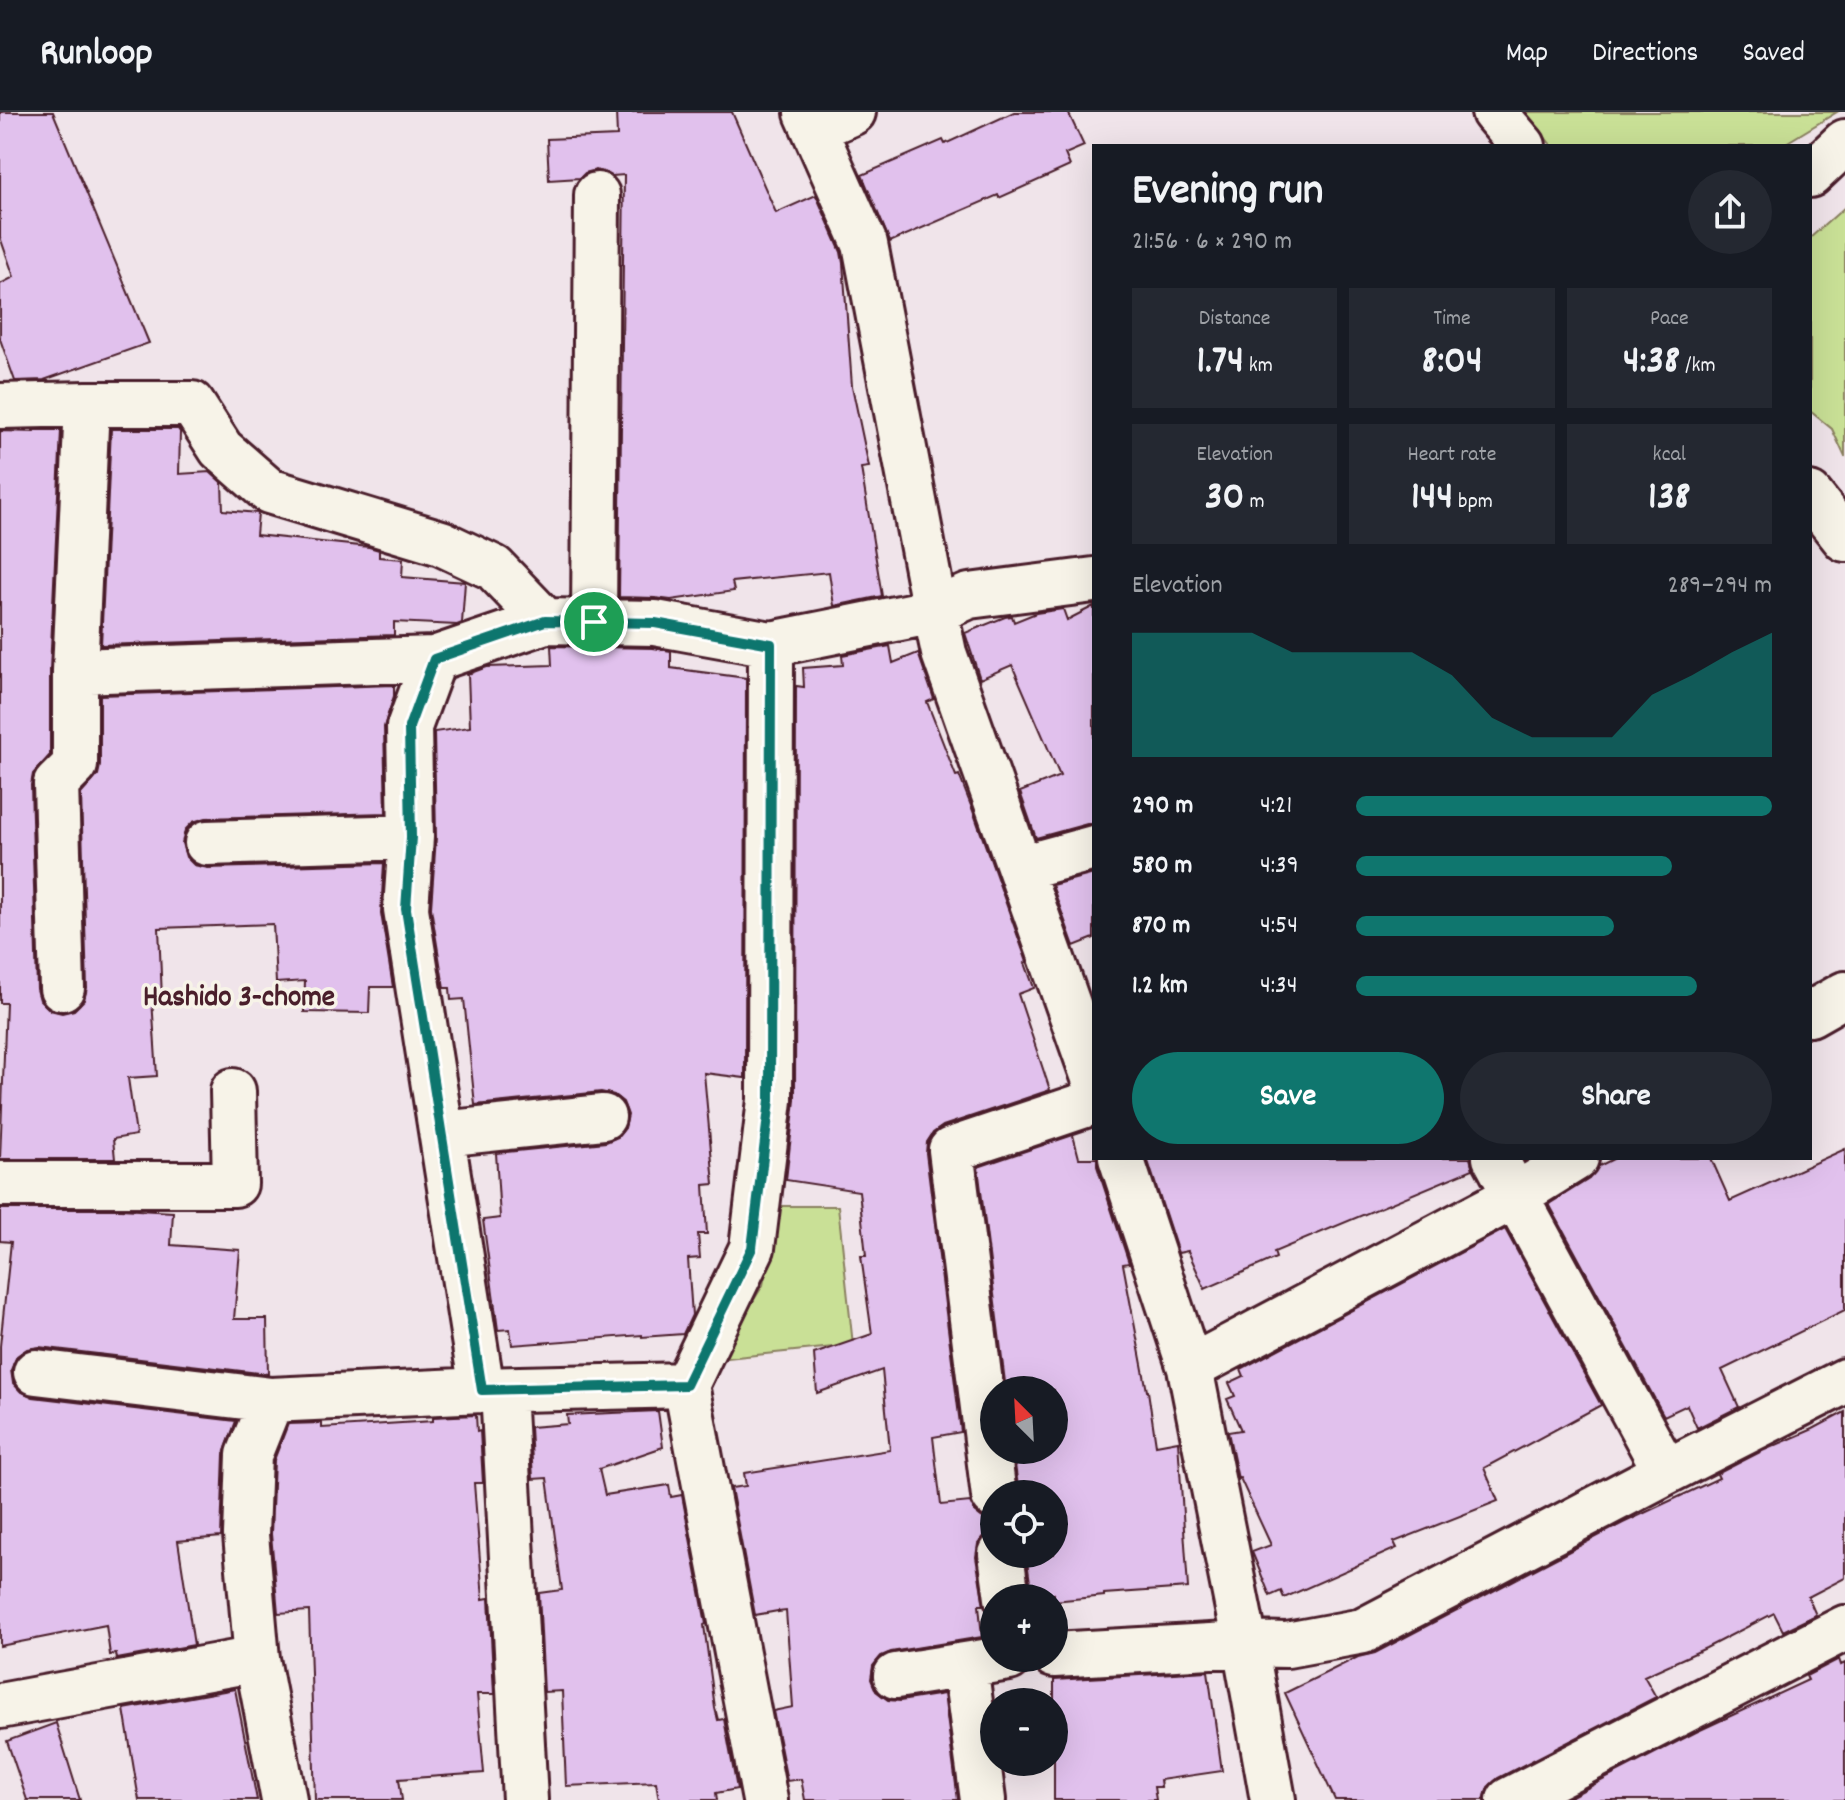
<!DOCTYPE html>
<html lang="en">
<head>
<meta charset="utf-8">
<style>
	:root { --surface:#171b24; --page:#242831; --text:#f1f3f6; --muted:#9ea1a6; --line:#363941; --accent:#0f766e }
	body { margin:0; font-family:Dekko,sans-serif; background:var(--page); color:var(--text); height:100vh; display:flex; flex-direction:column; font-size:30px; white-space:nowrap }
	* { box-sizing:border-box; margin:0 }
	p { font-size:26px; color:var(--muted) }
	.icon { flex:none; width:44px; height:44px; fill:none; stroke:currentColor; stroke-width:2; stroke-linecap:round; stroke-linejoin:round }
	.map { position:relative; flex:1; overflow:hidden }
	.sheet { position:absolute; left:1092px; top:32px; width:720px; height:1016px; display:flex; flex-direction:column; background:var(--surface); border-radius:0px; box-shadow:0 8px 32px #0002 }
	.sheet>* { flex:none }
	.needle { width:52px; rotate:336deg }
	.fabs { position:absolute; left:980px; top:1264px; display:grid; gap:16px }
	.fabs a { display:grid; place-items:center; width:88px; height:88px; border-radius:50%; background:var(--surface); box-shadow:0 8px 32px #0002; font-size:40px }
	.pin { position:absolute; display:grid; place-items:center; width:68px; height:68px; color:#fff; margin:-34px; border:4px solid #fff; border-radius:50%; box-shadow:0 2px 8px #0007 }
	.round { display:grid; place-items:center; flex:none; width:84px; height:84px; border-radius:42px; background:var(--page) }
	.headline { display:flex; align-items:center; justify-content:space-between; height:136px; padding:0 40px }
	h1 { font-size:44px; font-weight:800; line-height:60px }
	.figures { display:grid; grid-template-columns:repeat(3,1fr); gap:12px; height:136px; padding:8px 40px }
	.figures div { display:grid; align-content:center; border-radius:0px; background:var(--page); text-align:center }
	.figures b { font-size:40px; font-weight:800 }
	.figures small { font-size:22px; font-weight:400 }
	.figures p { font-size:22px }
	.chart { height:224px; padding:16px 40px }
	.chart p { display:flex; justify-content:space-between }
	.chart svg { width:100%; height:144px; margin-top:8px; fill:var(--accent); opacity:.7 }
	.primary-button { display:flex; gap:16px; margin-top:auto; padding:16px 40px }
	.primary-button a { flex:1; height:92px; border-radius:48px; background:var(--accent); color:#fff; font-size:32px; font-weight:800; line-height:92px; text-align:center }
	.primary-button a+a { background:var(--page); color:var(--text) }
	ul { padding:0 40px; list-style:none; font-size:26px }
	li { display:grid; grid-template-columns:128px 96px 1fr; align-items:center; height:60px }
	li i { height:20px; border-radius:10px; background:var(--accent) }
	header { display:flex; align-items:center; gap:48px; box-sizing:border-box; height:112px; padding:0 40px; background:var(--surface); border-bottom:2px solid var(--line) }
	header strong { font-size:38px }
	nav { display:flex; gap:44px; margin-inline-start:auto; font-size:28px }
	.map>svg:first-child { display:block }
</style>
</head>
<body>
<header>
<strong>Runloop</strong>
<nav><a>Map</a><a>Directions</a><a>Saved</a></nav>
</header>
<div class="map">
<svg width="1845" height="1688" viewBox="0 0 1845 1688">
	<rect width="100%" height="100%" fill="#f0e4ea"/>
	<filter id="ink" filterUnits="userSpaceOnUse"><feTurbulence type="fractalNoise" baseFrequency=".0125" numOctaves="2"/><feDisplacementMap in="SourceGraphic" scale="16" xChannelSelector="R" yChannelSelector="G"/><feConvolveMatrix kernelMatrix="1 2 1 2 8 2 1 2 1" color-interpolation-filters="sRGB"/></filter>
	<g filter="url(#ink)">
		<path fill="#c9e096" stroke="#8a8060" stroke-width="2" d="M1525,0H1837L1781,34H1552Z
			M1845,95V345L1832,317L1810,299V126Z
			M779,1094H838L853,1233L717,1247L763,1173Z"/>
		<path fill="#e1c1ed" stroke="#4a1f2b" stroke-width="2" d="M0,0H53L149,231L44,268L15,269L0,227V172L14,165L0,125Z
			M616,0H732L776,101L816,83L841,140L843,151L852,274L869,355L861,356L882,484L834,494L829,460L732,470L734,479L671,488L655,486L619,485L624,63L612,64L596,58L585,61L580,66L549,68L547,27L617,24Z
			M1014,0H1068L1084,34L1065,42L1070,54L999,86L998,83L890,130L862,63L943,28L945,32Z
			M111,317H178L180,320L179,362L210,360L222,371L223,398L258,401L256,423L369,435L379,438V445L403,447L402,465L465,470L462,511L457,513L394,510V523L101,533Z
			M33,318H61L50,558V643L33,662L31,673L37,877L40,888L50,898L62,901L74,898L84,888L87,876L81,682L98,663L100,654V583L394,573V584L384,615L386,701L206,706L193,710L185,718L182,731L186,745L194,753L208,756L384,751L381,801L393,875H370L369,901L304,900L305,869L276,871L273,812L159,816L162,886L152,887L157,964L128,966L136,1023L113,1027L115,1047H0L6,891H0V319L34,320Z
			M1094,494V712H1087L1036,726L1020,680L1060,664L1012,553L980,567L965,521L1005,505L1012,504L1014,510L1036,501L1063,497L1067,508Z
			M551,534L653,536L671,539V556L746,566L745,966L704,961L714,1072L704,1073L707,1122H698L700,1146L688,1147L692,1203L683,1222L642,1225V1223L512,1233L510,1217L498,1218L483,1108L500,1106L496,1041L606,1030L618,1025L625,1016L628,1003L623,990L614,983L601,980L475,993L464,887L451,888L450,876H444L431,796L436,725L434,620L470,615L468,562L487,555L552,553Z
			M890,534L893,551L918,541L934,587L927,590L956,664L959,663L973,699L1027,850L1025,851L1034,876L1018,882L1050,978L943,1014L933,1021L927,1030L926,1041L961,1320L933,1325L941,1393L970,1390L975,1400L984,1407L994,1408V1419L985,1423L978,1432L976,1445L984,1493H979L982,1525L891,1540L881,1544L873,1554L871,1567L876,1579L888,1588L900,1589L944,1582L958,1688H805L801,1667L787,1669L773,1599L793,1595L786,1499L778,1500V1499L755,1503L731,1376L746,1374L744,1361L890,1338L882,1258L817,1281L814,1242L872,1222L861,1144H866L859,1079L786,1068L795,988L796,574L804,575L803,556L843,553L842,543Z
			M1094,762V826L1074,834L1052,773Z
			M1073,1023L1079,1046H1097V1054L1129,1151L1123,1152L1147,1279H1148L1156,1333L1178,1329L1188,1476L1104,1482V1484L1054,1489V1482L1032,1485L1026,1442H1054V1382H1019L1013,1338H1054V1278H1006L978,1055Z
			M1845,1037V1198L1722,1258L1739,1295L1697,1316L1687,1293L1664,1304L1549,1092L1589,1067L1599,1054L1615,1046H1711L1730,1089Z
			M1147,1046H1470L1473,1057L1274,1140L1276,1146L1205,1177L1188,1139L1178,1141Z
			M0,1097H120L173,1100L171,1133L240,1138L234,1207H267L268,1262L39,1235L27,1237L17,1244L11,1258L13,1271L20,1279L33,1285L236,1309L224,1342L221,1425L178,1429L194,1533L117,1547L116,1542L110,1543L106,1513L0,1534V1234L11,1130L0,1129Z
			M1505,1117L1601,1293L1484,1356L1498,1389L1394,1430L1397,1436L1284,1486L1281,1479L1270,1484L1252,1440L1271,1433L1240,1366L1238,1367L1228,1320L1241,1318L1227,1287L1235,1284L1229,1271L1244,1264L1241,1257Z
			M658,1299L663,1335L599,1357L605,1383L669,1373L671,1385L682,1383L706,1512L704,1513L715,1596L718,1608L724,1607L737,1677L716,1681L717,1688H659L656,1670L566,1674L562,1579L544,1580L539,1481L562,1478L547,1366L533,1367L530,1315L568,1312L567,1303Z
			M1845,1300V1466L1808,1485L1816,1503L1783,1519L1774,1501L1706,1536L1644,1564L1656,1585L1498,1666L1488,1675L1484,1688H1335L1285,1581L1358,1545L1375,1541L1623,1411L1719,1366L1717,1362L1760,1340L1813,1317Z
			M476,1303L477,1320L480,1319L483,1371H474L483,1487L489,1486L494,1582H477L484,1661L399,1667L402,1688H315L309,1499L278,1501L271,1422L274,1348L288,1312L322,1311V1316L433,1309V1305Z
			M1839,1547L1841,1553L1845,1551V1688H1564L1696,1620L1808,1568L1806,1564Z
			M1208,1559L1222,1659L1160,1668L1161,1675H1154L1156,1688H1054V1568Z
			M235,1577L257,1688H139L124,1597Z
			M56,1611L80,1688H27L7,1629Z"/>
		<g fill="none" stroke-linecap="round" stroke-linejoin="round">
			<defs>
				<path id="minor" d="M1494,0L1523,34
					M814,17L853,0
					M1810,63L1845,30
					M87,292H192L221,337L269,379L441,431L494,456L545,509
					M0,294L87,292L75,559V653L56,672L62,876
					M1810,383L1845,427
					M1094,468L969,484L935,499L944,541L1094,966
					M594,510L597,83
					M434,547L409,615L411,725L406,797L482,1278
					M75,559L434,547L545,509L655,511L771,532
					M207,731L411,725
					M1020,756L1094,736
					M1810,902L1845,882
					M442,1022L603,1005
					M1495,1046L1666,1360
					M0,1072H235L233,979
					M1190,1256L1515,1084L1576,1046
					M36,1260L271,1288
					M503,1278L525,1688
					M994,1384L951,1038L1094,990
					M1001,1442L1007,1486
					M1054,1543L1245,1532L1190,1256L1121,1046
					M257,1547L246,1423L249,1343L271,1288L482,1278L686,1273
					M965,1553L983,1688
					M896,1564L1009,1546
					M0,1594L257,1547L284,1688
					M765,1688L686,1273L752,1136L770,988L771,532L935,499L865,132L807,1
					M1273,1688L1245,1532L1287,1533L1363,1519L1666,1360L1845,1269
					M1509,1688L1845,1516"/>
			</defs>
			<use href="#minor" stroke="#4a1f2b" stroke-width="50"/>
			<use href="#minor" stroke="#f7f3e8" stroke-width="44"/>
		</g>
	</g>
	<g fill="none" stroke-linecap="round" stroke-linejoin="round" filter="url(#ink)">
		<defs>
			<path id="route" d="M545,509L655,511L771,532L770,988L752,1136L686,1273L482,1278L406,797L411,725L409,615L434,547Z"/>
		</defs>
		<use href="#route" stroke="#fff" stroke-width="16"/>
		<use href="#route" stroke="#0f766e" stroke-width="10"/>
	</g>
	<g text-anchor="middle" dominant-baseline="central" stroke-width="7" stroke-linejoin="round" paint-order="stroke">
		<g font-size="30" font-weight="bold" fill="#4a1f2b" stroke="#f7f3e8">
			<text x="239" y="887">Hashido 3-chome</text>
		</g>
	</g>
</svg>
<div class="fabs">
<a><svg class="needle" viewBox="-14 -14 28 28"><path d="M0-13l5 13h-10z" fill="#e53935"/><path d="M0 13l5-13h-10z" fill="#9ea1a6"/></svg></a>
<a><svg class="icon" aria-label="locate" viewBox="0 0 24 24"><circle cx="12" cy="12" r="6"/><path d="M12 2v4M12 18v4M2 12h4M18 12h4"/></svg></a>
<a>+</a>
<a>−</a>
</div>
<div class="pin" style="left:594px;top:510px;background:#1e9e55"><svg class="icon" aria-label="arrive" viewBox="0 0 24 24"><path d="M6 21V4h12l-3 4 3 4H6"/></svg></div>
<section class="sheet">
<div class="headline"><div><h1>Evening run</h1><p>21:56 · 6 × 290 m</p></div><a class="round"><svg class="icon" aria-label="share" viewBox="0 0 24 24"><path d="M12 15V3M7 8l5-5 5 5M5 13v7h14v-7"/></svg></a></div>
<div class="figures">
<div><p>Distance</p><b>1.74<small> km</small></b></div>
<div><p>Time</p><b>8:04</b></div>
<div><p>Pace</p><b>4:38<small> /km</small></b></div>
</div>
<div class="figures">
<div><p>Elevation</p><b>30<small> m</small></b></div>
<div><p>Heart rate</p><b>144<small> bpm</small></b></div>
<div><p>kcal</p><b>138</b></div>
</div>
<div class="chart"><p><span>Elevation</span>289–294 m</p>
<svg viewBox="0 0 160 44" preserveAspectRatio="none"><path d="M0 44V6L10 6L20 6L30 6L40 12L50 12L60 12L70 12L80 19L90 32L100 38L110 38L120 38L130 25L140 19L150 12L160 6V44z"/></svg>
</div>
<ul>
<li><b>290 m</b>4:21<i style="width:100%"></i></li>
<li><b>580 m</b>4:39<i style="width:76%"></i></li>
<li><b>870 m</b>4:54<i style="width:62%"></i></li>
<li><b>1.2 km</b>4:34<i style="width:82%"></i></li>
</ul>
<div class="primary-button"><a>Save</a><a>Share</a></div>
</section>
</div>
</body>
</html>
